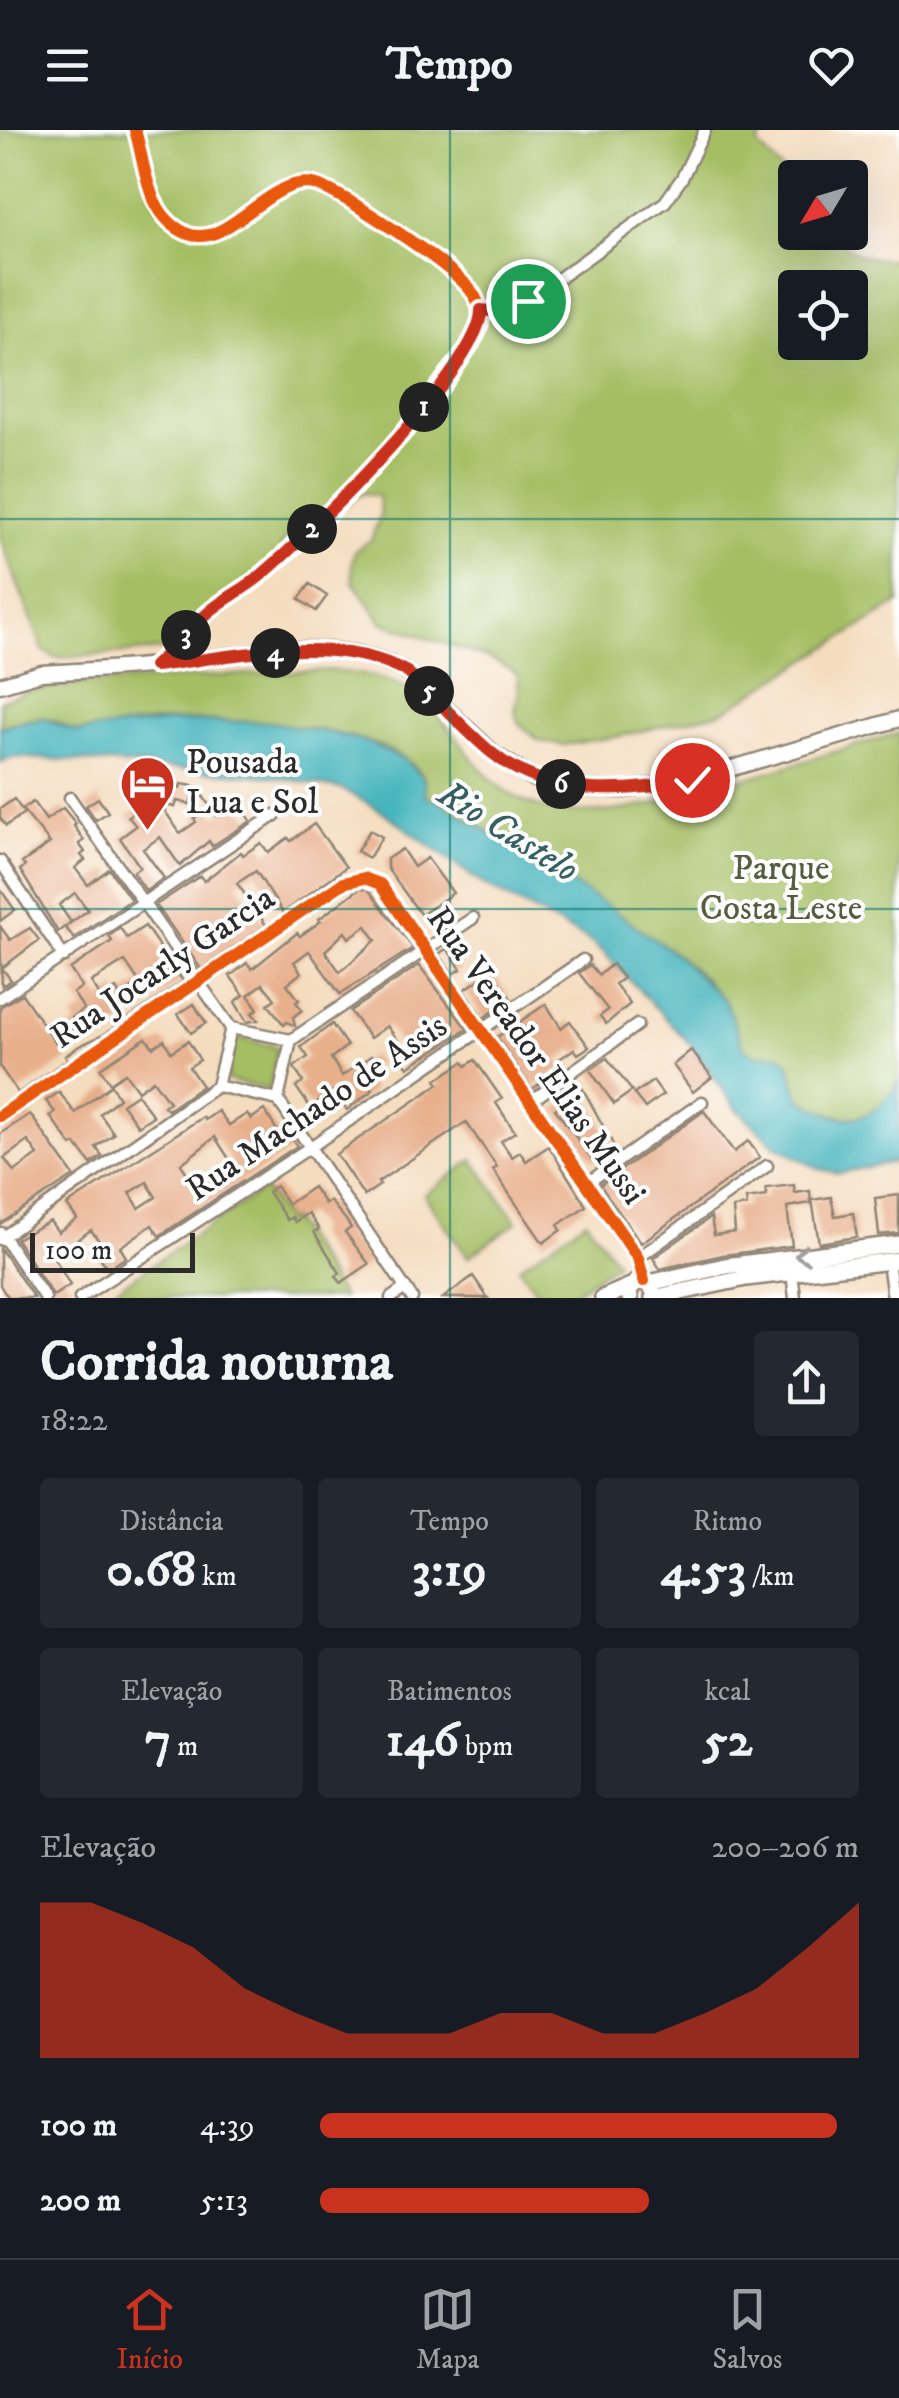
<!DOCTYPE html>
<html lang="pt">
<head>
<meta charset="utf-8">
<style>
	:root { --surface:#171b24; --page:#242831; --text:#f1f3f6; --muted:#9ea1a6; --line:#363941; --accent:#c8321e }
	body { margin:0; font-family:"IM FELL DW Pica",serif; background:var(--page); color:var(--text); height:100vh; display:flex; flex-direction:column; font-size:38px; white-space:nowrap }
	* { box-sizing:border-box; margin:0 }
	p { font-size:32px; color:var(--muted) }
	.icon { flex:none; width:55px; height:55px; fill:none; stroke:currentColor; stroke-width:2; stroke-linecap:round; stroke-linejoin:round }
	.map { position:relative; height:1168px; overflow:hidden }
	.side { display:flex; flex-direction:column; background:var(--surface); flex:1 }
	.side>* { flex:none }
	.needle { width:65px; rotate:232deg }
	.fabs { position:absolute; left:778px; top:30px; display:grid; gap:20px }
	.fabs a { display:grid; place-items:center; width:90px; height:90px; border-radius:10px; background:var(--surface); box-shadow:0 10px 40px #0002; font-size:50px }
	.scale { position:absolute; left:30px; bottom:25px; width:165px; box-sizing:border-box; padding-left:10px; border:5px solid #2b2b2b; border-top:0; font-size:28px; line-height:35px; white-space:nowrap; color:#2b2b2b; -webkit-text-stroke:8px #fff; paint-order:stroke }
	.pin { position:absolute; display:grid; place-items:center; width:85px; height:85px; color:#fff; margin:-42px; border:5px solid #fff; border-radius:50%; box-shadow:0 2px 10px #0007 }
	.km { position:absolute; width:50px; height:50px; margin:-25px; border-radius:50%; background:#222; color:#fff; font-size:28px; line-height:50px; text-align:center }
	.round { display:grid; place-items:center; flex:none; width:105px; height:105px; border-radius:10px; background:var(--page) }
	.overview { display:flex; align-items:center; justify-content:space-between; height:170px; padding:0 40px }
	h1 { font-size:55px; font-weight:700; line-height:75px }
	.figures { display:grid; grid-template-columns:repeat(3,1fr); gap:15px; height:170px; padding:10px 40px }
	.figures div { display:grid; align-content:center; border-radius:10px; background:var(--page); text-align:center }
	.figures b { font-size:50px; font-weight:700 }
	.figures small { font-size:28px; font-weight:400 }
	.figures p { font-size:28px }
	.chart { height:280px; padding:20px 40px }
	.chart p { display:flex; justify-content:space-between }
	.chart svg { width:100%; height:180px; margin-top:10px; fill:var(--accent); opacity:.7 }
	ul { padding:0 40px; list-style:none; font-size:32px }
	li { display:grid; grid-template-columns:160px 120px 1fr; align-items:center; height:75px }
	li i { height:25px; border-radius:12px; background:var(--accent) }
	header { display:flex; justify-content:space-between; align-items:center; height:130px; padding:0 40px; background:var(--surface); font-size:45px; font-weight:700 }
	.tabs { display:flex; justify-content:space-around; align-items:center; height:140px; border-top:2px solid var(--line); background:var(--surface); font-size:28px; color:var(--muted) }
	.tabs a { display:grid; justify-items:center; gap:5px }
	.tabs .active { color:var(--accent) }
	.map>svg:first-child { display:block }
</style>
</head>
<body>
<header><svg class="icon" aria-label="menu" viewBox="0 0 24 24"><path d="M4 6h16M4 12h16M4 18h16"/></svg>Tempo<svg class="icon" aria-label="heart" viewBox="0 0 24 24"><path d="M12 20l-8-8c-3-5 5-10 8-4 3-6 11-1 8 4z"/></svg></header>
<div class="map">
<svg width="899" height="1168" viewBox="0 0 899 1168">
	<rect width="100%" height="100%" fill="#fff"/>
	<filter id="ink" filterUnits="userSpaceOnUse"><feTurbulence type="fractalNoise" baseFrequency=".01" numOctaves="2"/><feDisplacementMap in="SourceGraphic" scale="20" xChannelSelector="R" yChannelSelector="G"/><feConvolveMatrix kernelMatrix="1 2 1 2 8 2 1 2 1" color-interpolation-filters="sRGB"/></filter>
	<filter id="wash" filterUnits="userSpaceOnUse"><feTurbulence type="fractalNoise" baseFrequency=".0048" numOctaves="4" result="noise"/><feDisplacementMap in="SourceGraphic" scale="40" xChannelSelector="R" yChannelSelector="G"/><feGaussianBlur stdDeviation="2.25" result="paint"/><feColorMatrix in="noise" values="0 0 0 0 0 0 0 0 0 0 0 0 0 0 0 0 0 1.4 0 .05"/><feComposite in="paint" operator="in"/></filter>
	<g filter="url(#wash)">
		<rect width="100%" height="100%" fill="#f4dcbe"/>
		<path fill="#a5be64" stroke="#687448" stroke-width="2.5" fill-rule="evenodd" d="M0,0H764L758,15L795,55V102L833,103C854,129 866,128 899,130V473L722,582L616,607L563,615L539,611L520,594L515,583L519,559L517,544L493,530L383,493L353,452L352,432L355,421L371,410L381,384L378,366L364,363C338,378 329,390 298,386L269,440L164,520L55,528L43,520L0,408ZM795,158H850V212H795Z
			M331,540C352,544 380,545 398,554C443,575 462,626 499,656C565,711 682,667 754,646C803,631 851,617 899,603V952C893,960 888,971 880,978C857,1000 821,982 799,968L790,939L766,924L755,925L744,919L705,849L677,825L607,776L438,670L426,668C425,661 425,652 422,646C389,593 222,588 165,591C137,593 109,600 81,601C68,602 64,593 53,590C36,585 16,592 0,597V571L29,561L86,553Z
			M235,907L278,917L269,960L226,950Z
			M473,1030L517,1092L468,1127L424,1065Z
			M264,1059L287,1092L291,1089L343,1168H103Z
			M586,1090L617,1133L566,1168H541L519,1137Z"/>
		<path fill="#43b3bb" stroke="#376f73" stroke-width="2.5" d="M43,588L76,602L177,591L271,592L332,603L367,612L406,631L424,649L426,668L437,670L607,776L677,825L725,871L744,919L755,925H781L788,931L799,968C844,996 869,998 899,952V1031L838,1043L819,1039L777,1017L737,979L690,914L603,822L588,810L484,755L386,684L342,659L277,647L107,633L16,627L0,632V597Z"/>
		<g id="blocks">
			<path fill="#e8af8b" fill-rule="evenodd" d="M310,454L327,466L316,481L299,469Z
				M181,654L194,656L190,674L177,671L175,677L160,674L180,703L196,692L194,688L200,684L192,674L203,666L216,686L238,671L251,691L212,716L209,711L180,736L160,707L143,719L164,748L146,761L133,742L140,737L120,708L136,696L128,686L149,671L157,683L163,655L180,658Z
				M98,668L108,682L96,690L86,676Z
				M14,669L24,683L6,696L0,688V679Z
				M33,672L46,690L63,678L76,694L74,696L84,710L79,714L85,722L81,725L85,730L75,738L88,755L109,739L131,770L74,808L65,797L88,780L75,763L59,775L71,792L58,802L20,740L25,736L22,733L50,713L22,679Z
				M314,694L346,737L283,783L256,741L237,753L266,795L201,839L156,775L200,746L204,751L241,722L243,725L261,713L268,722L288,708L291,711Z
				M370,700L382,707L369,728L357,721Z
				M402,719L414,737L427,728L453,763L421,785L387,738V729Z
				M360,758L368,759L413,818L340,864L309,821L294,832L301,843L287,854L299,870L296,872L302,880L293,887L295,896L287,892L284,895L268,874L275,869L263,854L248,865L258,879L252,883L258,890L247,892L235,872L244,865L230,846L247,833L252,839L297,803L300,806L321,791L319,789ZM366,796L376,810L340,842L325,821L345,802L349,808Z
				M0,759L15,780L0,791Z
				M0,796L10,810L30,798L39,810L2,838L11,850L2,856Z
				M145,796L183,851L103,905L79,916L65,926L68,929L18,963L0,937V877L22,864L55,912L77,895L72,888L84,879L73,863L82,857L70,839L112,811L109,806L120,798L127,808ZM125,831L140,853L120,866L116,859L102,869L91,852Z
				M447,818L461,839L453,844L439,824Z
				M612,834L623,848L615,854L630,874L606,894L600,886L608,880L579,843L590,835L599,845Z
				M419,835L467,899L408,937L397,922L403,917L387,896L370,908L350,881Z
				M491,841L511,869L483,888L464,860Z
				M194,874L206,893L191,903L178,884Z
				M546,874L561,898L570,891L589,917L578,924L574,919L558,930L563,937L532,959L497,907Z
				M332,894L347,916L331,928L342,946L371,926L377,933L362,945L373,960L347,980L333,961L310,977L296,957L303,952L294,937L308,927L301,917Z
				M146,908L153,917L164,910L171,922L188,911L200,930L189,937L202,956L168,980L164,976L169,972L153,950L138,961L125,943L110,953L100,938Z
				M691,920L712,947L693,962L673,935Z
				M607,928L632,961L614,974L590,940Z
				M475,930L502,969L496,973L515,1002L501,1011L512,1027L520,1022L526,1031L549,1016L586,1076L558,1095L561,1100L543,1113L493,1040L497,1037L466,992L378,1052L380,1055L364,1066L336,1024L439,954L436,950L463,932L466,936Z
				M653,951L663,965L645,978L634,964Z
				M111,955L119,968L100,984L114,1004L96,1017L102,1026L91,1034L76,1014L72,1016L50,986L55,982L46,971L59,962L75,983Z
				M583,959L614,1016L593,1030L555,979Z
				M137,964L153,986L138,996L122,974Z
				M264,980L280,1005L286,1000L297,1016L159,1106L152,1095L120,1117L126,1127L108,1139L95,1120L102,1115L91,1100L53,1126L70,1155L53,1166L16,1109L50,1091L58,1102L77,1089L67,1075L203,987L205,990L218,981L229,995L247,984L251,989ZM215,1007L231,1032L195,1056L181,1034ZM147,1052L156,1067L139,1078L130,1063Z
				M704,981L734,1022L748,1011L760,1027L641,1113L600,1055Z
				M30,984L74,1046L0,1094V1004ZM28,1011L38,1025L14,1042L4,1028Z
				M794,1055L795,1063L810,1061L811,1073L787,1077L792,1116L723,1125L660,1139L653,1128L711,1087L714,1105L735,1102L733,1078L747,1076L746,1069L767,1066L766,1058Z
				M276,1056L288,1074L313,1057L325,1074L330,1071L346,1090L351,1098L345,1102L369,1134L341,1153L336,1146L340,1143L314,1102L319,1099L308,1083L295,1092L292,1087L287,1090L268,1062Z
				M899,1065V1103L879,1105L875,1068Z
				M831,1067L835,1086L853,1083L857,1107L819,1113L812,1070Z
				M0,1118L34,1168H10L4,1162L0,1155Z
				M473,1146L488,1168H443Z"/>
		</g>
	</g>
	<g filter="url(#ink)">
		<use href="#blocks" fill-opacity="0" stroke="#908474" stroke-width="2.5"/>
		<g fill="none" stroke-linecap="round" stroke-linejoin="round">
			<defs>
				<path id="minor" d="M135,0C146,36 146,87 188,103C229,120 272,41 317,55C346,64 446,132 467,156C475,165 482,178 481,190C479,209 460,227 450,242C395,317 330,387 259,447C243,460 225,468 209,482C190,498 174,518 155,535
					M481,181L511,183L665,72L682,48L705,0
					M70,668L231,898
					M0,731L64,827
					M0,868L275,685
					M231,898L291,910L278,970L217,956Z
					M291,910L473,788
					M278,970L412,1168
					M530,972L637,895
					M0,986L343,753L364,748L380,754L638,1128L644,1151
					M586,1054L702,972
					M1,1103L45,1168
					M0,1109L217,956
					M638,1128L767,1036
					M888,1131L893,1168
					M792,1142L795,1168
					M80,1168L309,1018L583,830
					M391,1168L405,1158"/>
				<path id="secondary" d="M0,555L41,543C80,541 118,539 157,535C237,528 333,500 407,542L494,624L534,649L590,659L624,660L692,650L899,589"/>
				<path id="primary" d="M649,1153L725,1136L899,1114
					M603,1168L631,1156
					M630,1168L629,1160L636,1152L649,1153L652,1159
					M653,1168L746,1148L899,1130"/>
			</defs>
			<use href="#minor" stroke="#908474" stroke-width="15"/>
			<use href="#secondary" stroke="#908474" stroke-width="19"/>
			<use href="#primary" stroke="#908474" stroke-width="20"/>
			<use href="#minor" stroke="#fff" stroke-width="10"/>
			<use href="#secondary" stroke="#fff" stroke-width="14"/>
			<use href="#primary" stroke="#fff" stroke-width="15"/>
			<defs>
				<path id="cycleway" d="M135,0C146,36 146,87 188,104C229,120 272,41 317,55C346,65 447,133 468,157C476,166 482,179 481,191C479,209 460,228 449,242C395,318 330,389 258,448C242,460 223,469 208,483C189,500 173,519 154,536
					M0,986L343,753L364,748L380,754L638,1128L644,1151"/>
			</defs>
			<use href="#cycleway" stroke="#fff" stroke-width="19"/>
			<use href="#cycleway" stroke="#e8590c" stroke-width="12"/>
		</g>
		<defs><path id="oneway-chevron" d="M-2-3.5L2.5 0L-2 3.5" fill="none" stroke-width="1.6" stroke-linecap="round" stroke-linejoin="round" transform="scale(2.5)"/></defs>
		<use stroke="#a0a0a0" href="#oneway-chevron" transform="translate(802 1125) rotate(173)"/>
	</g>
	<g fill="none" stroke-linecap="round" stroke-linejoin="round" filter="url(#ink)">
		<defs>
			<path id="route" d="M528,171L511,183L481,180C482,236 306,408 259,447C243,460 224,469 209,482C189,499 173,519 154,536C232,527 336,502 407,542C437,568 462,598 492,623C548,669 625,663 692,650"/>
		</defs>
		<use href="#route" stroke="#fff" stroke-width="20"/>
		<use href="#route" stroke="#c8321e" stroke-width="12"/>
	</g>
	<path fill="none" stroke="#0f766e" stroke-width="2.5" stroke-opacity="0.55" d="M450,0V1168M0,389H899M0,779H899"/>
	<defs>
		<symbol id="hotel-pin" viewBox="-11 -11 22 30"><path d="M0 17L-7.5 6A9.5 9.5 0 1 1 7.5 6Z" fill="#c8321e" stroke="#fff"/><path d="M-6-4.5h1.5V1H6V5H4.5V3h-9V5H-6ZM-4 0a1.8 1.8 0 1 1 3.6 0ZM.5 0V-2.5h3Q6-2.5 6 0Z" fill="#fff"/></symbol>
	</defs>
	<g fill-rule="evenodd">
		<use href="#hotel-pin" x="116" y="622" width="63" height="86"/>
	</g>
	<g text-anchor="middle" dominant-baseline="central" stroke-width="8" stroke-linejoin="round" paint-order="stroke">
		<g font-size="35" fill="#2b2b2b" stroke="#fff" text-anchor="start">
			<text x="186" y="633">Pousada<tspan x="186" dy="40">Lua e Sol</tspan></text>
		</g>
		<g font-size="35" fill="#565e3f" stroke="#fff">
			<text x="781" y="739">Parque<tspan x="781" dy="40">Costa Leste</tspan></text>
		</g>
		<g font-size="35" fill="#2b2b2b" stroke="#fff">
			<text transform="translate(163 838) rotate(-34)">Rua Jocarly Garcia</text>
			<text transform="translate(536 926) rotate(55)">Rua Vereador Elias Mussi</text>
			<text transform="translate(317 978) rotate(-34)">Rua Machado de Assis</text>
		</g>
		<g font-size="38" font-style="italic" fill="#356165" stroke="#fff">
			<text transform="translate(508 702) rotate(32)">Rio Castelo</text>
		</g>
	</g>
</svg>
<div class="fabs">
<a><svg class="needle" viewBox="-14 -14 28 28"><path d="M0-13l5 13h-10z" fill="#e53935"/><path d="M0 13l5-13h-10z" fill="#9ea1a6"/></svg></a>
<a><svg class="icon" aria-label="locate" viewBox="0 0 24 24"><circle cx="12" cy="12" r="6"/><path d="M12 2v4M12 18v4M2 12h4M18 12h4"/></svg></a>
</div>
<div class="scale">100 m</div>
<div class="pin" style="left:528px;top:171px;background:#1e9e55"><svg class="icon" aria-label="arrive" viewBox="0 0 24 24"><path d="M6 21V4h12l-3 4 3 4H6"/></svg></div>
<div class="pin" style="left:692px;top:650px;background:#d93025"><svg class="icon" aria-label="check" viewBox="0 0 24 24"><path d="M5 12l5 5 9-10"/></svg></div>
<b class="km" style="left:424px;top:277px">1</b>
<b class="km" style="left:312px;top:399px">2</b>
<b class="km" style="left:186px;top:505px">3</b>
<b class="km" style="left:275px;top:523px">4</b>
<b class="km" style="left:429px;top:561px">5</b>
<b class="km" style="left:561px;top:654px">6</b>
</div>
<section class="side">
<div class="overview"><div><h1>Corrida noturna</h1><p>18:22</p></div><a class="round"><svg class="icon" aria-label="share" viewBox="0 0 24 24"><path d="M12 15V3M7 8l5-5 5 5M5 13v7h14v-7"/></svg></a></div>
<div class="figures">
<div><p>Distância</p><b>0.68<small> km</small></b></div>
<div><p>Tempo</p><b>3:19</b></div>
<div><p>Ritmo</p><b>4:53<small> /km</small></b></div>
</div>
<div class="figures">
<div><p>Elevação</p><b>7<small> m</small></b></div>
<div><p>Batimentos</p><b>146<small> bpm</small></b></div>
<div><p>kcal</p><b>52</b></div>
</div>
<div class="chart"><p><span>Elevação</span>200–206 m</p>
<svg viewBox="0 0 160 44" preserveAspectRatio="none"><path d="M0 44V6L10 6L20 11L30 17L40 27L50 33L60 38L70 38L80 38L90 33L100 33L110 38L120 38L130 33L140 27L150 17L160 6V44z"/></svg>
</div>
<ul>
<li><b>100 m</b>4:39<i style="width:96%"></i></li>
<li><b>200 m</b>5:13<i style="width:61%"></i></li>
</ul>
</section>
<nav class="tabs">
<a class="active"><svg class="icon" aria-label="home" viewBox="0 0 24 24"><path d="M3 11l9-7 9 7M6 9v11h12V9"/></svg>Início</a>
<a><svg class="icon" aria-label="map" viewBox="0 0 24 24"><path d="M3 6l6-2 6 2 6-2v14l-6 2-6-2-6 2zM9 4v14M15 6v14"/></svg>Mapa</a>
<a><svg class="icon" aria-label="saved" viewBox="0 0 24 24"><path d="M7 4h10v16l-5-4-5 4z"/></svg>Salvos</a>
</nav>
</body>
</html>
